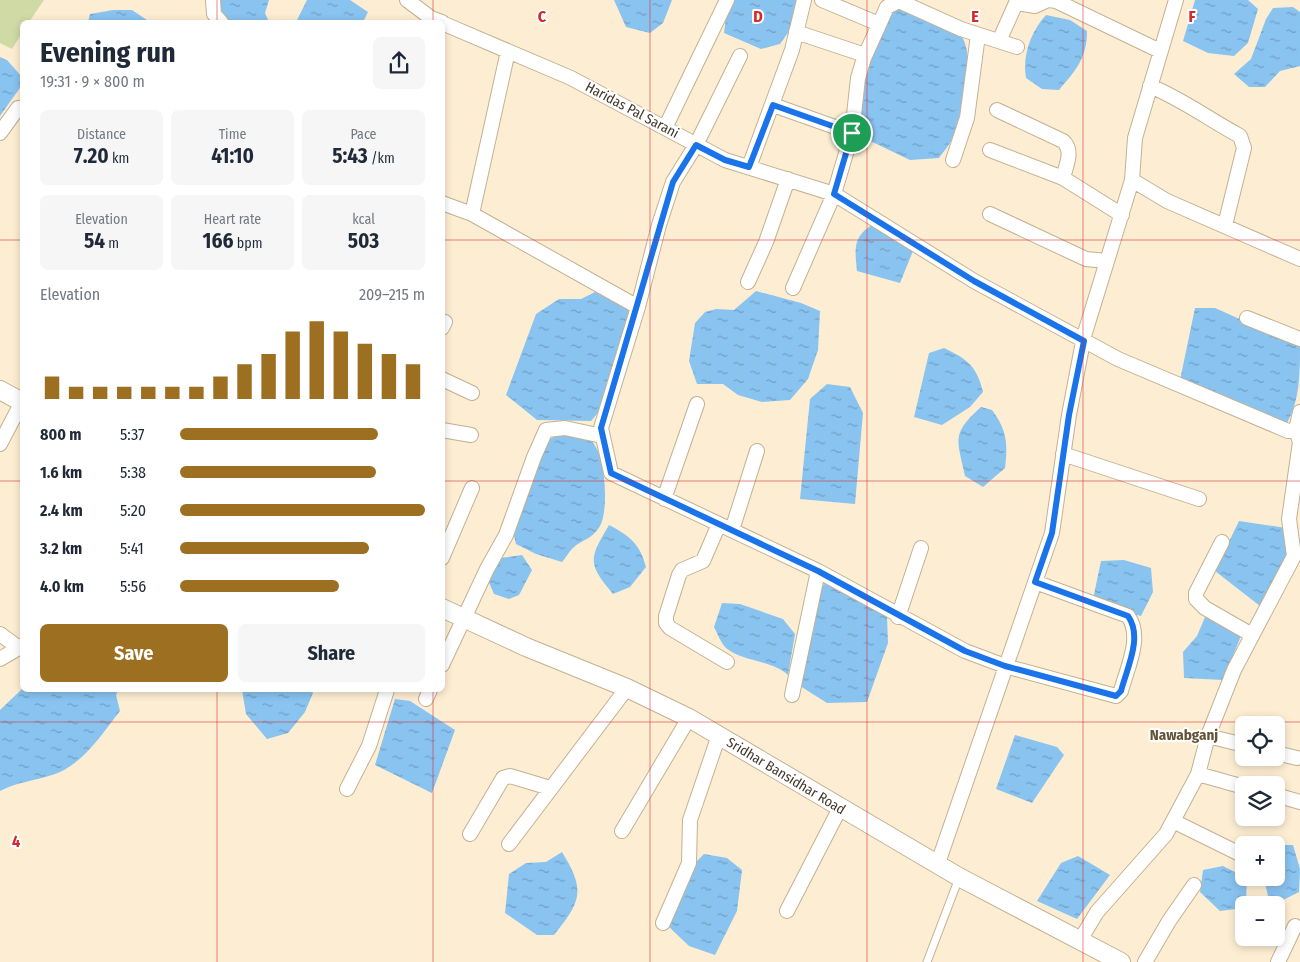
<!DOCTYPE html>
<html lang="en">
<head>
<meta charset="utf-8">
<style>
	:root { --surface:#fff; --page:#f6f6f7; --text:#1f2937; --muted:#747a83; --accent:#9d6f20 }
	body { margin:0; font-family:"Fira Sans Condensed",sans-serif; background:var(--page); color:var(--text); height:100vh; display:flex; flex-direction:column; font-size:19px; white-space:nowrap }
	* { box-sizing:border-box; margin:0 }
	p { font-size:16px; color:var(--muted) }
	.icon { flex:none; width:28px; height:28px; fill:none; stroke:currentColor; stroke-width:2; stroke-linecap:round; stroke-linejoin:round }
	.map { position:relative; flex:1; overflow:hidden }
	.sheet { position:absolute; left:20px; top:20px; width:425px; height:672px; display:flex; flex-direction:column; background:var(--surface); border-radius:8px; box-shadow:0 2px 8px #0003 }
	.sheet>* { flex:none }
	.buttons { position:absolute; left:1235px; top:716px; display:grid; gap:10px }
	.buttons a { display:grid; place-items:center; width:50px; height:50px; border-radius:8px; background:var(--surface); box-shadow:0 2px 8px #0003; font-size:25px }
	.pin { position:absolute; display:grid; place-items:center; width:42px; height:42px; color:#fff; margin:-21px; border:2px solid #fff; border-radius:50%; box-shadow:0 1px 5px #0007 }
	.round { display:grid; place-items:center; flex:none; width:52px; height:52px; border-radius:8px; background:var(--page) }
	.head { display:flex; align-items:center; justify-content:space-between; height:85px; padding:0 20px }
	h1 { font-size:28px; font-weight:700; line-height:38px }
	.metrics { display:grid; grid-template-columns:repeat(3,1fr); gap:8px; height:85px; padding:5px 20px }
	.metrics div { display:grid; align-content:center; border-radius:8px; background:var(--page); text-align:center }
	.metrics b { font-size:21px; font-weight:700 }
	.metrics small { font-size:14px; font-weight:400 }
	.metrics p { font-size:14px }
	.chart { height:140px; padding:10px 20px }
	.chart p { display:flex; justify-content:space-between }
	.chart svg { width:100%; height:90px; margin-top:5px; stroke:var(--accent); stroke-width:6 }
	.primary-button { display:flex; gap:10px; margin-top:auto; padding:10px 20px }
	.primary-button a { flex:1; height:58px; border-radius:8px; background:var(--accent); color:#fff; font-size:20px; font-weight:700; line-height:58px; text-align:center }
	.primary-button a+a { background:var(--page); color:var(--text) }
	ul { padding:0 20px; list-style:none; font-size:16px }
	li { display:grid; grid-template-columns:80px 60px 1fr; align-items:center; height:38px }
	li i { height:12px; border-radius:6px; background:var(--accent) }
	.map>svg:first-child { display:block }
</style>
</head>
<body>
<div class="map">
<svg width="1300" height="962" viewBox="0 0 1300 962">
	<defs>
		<pattern id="water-ripples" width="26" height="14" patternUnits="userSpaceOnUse" patternTransform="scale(1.25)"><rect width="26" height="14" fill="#89c3f0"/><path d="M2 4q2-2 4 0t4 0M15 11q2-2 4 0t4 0" fill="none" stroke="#719fc3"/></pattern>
	</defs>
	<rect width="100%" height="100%" fill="#fdeed3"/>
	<path fill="#d0daa5" d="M0,0H44L29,22H22V33L12,49L0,43Z"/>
	<path fill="url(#water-ripples)" d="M219,0H269L265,13L269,22H230L215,6Z
		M307,0H350L368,12L363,22H296Z
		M614,0H672L663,23L650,33L626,27Z
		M734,0H797L792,27L780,44L761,49L724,33L726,17Z
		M1195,0H1248L1258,9L1248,43L1234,56L1208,53L1183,41Z
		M893,7C908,12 948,23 958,32C979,51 961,115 952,139C949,146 943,152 939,158L910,160L864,138L860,109L868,64Z
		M1293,7L1300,12V66L1280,71L1265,87H1249L1234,74L1251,59L1266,19L1273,8Z
		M113,10H132L147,20V22H88L90,14Z
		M1046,15L1070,20L1087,31C1087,58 1076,70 1059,90L1042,89L1026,78C1022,56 1031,31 1046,15Z
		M0,57L7,60L22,77V85L0,116Z
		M874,224L913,251L900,283L857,271C855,250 852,236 874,224Z
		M756,291L801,303L820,311L818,350L808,379L790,400L762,402L738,395L723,384H697L689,361L695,323L705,312L716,309L734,310Z
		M595,292L617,300L630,310L602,408L591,421L537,420L506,395L536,314L559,299H581Z
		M1195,308H1215L1300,346C1300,373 1300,400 1287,423L1180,380Z
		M944,348C967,359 977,366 983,392L970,407L942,425L914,417L929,353Z
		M827,384L850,387L863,413L855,504L800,499L810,399Z
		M981,407L992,410C1007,430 1008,444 1005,468L983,487L965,476C957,439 951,434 981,407Z
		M561,434C571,435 583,435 591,441C606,453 609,510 600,526C591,540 585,538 574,547C569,551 566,558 562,562L536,554L516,544L512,528L547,440Z
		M1239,521L1286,528L1289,551L1260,606L1215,571Z
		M609,525C630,536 640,544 646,567L630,587L613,594C587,563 589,559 609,525Z
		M522,555L532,570L519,595L509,599L494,594L488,580L500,558Z
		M1124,560L1151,568L1153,592L1141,616L1114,609L1093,599L1101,561Z
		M824,584L842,586L887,616L888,643L867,702L827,703L800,686L817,595Z
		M722,603L740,604L783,619L795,634L788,675C773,660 742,662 726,648C721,643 717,633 714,627Z
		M1205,617L1243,631L1223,680L1184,678L1183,652L1197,636Z
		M22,689L118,690L116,695L120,711C102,734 82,766 52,775C34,781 17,782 0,791V710Z
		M242,690H311L313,693L305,712L288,733L267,739L246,714Z
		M395,699L410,701L455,730L432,793L375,765Z
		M1015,735L1057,747L1064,755L1032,803L996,789Z
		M1272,845H1293L1300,869L1299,892L1283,900L1268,896L1264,878H1276V845Z
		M562,852C586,891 581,901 554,935H537L505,913L509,874L526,863L546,862Z
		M704,854L727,858L742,870L737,911L715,955L689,946L668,926L691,867Z
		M1078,856L1110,875L1077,919L1037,901L1061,863Z
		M1223,866L1247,878L1246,901L1236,909L1220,911L1200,892L1203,870Z"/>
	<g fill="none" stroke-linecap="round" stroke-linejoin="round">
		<defs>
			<path id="service" d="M927,962L959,878"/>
			<path id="minor" d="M213,0L214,14L221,22
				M407,0L431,18L442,22
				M822,0L879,24
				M1049,0L1056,1L1160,51
				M442,23L571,78L725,160L834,194L974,281L1118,359L1288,431L1296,430L1300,412
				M796,32L865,55
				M999,41L1016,3L1035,6L1048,0
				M740,56L696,145L673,182L659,225L638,307L601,428L611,473L818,571L965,651L1005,666L1116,696L1121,691C1127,668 1143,637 1128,616L1035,582
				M1150,86C1182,99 1210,120 1240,136L1244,148L1225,225
				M773,105L852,133
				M997,110L1063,141C1074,151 1066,165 1063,178L1122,215
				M665,128L727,0
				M0,133L18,108H22
				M990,150L1063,178
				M953,160L967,118L978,35
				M749,167L792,50L804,0
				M1132,180L1167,201L1300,259
				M442,203L472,214L638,307
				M472,214L508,51
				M990,214L1086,259L1107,261
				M748,282L766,242L788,179
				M793,288L834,194L852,133L858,78L864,58L887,7L899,1L961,29L1017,47
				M1247,318L1300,339
				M442,328L445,322
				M442,379L472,393
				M442,430L471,435
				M0,444L22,402
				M1063,454L1199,499
				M664,499L697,404
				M719,524L703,561L682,570L679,575L666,616V623L670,628L727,662
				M732,530L757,451
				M1222,542L1196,593V599L1205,608L1252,635
				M442,558L472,488
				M898,617L921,548
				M0,634L19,648
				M0,659L22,646
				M442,665L487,569L506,535L534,457L546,430L565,428L602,436
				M792,695L818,571
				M426,699L430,690
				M1208,736L1244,745
				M1276,753L1297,758
				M1198,774L1244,787
				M347,789L369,746L387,690
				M1276,795L1300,802
				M1173,821L1244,856
				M622,831L689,718
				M470,834L503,778L510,776L550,788
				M509,844L627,688
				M938,863L1052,533L1069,415L1084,336L1132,180L1135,138L1176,0
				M787,911L840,808
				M663,923L689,863L690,820L719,735
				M1079,942L1097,912L1166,834L1198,774L1208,736L1234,670L1294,556L1289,519L1300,442L1296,430
				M1145,962L1169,921L1194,885
				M1278,962L1295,926"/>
			<path id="tertiary" d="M0,390L22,402
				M442,608L526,647L627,688L689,718L959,877L1121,962"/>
		</defs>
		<use href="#service" stroke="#c3b191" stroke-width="9"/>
		<use href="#minor" stroke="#c3b191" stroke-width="16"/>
		<use href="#tertiary" stroke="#c3b191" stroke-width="20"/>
		<use href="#service" stroke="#fff" stroke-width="7"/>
		<use href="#minor" stroke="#fff" stroke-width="14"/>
		<use href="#tertiary" stroke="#fff" stroke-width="18"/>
	</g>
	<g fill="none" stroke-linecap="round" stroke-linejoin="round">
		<defs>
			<path id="route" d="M773,105L852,133L834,194L974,281L1084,341L1069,415L1052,533L1035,582L1128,616C1143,637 1127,668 1121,691L1116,696L1005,666L965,651L818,571L611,473L601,428L673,182L696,145L725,160L749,167Z"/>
		</defs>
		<use href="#route" stroke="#fff" stroke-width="10"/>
		<use href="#route" stroke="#1a73e8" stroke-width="6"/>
	</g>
	<path fill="none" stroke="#d62828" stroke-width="1" stroke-opacity="0.55" d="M217,0V22M433,0V22M650,0V962M867,0V962M1083,0V962M0,240H22M442,240H1300M0,481H22M442,481H1300M217,690V962M433,690V962M0,722H1300"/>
	<g text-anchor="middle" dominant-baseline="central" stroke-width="4" stroke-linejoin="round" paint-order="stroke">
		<g font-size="14" fill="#40382b" stroke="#fff">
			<text transform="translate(632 110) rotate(28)">Haridas Pal Sarani</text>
			<text transform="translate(786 776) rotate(31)">Sridhar Bansidhar Road</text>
		</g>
		<g font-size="15" font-weight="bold" fill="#645436" stroke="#fff">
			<text x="1184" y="735">Nawabganj</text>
		</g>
	</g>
	<g font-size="16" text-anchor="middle" font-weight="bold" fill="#d62828" stroke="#fff" stroke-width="4" stroke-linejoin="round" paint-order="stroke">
		<text x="542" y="22">C</text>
		<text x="758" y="22">D</text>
		<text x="975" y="22">E</text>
		<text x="1192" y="22">F</text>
		<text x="16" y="847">4</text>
	</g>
</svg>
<div class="buttons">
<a><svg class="icon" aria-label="locate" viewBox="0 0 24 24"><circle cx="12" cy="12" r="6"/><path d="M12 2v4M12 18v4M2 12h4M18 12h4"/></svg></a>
<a><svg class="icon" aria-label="layers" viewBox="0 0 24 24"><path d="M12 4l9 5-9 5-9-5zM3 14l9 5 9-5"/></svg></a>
<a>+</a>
<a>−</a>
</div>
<div class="pin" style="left:852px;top:133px;background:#1e9e55"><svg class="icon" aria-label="arrive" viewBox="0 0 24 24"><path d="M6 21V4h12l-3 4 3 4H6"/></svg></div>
<section class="sheet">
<div class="head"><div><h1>Evening run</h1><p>19:31 · 9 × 800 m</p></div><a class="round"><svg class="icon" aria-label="share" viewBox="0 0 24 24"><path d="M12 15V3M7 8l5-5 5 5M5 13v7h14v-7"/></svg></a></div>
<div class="metrics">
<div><p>Distance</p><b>7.20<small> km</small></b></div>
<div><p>Time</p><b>41:10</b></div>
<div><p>Pace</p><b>5:43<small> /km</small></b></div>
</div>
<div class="metrics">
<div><p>Elevation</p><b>54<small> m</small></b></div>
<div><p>Heart rate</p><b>166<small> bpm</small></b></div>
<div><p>kcal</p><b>503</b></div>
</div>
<div class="chart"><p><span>Elevation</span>209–215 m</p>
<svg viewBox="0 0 160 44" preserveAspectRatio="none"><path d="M5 44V33M15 44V38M25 44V38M35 44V38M45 44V38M55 44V38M65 44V38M75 44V33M85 44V27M95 44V22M105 44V11M115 44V6M125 44V11M135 44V17M145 44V22M155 44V27"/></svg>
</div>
<ul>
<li><b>800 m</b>5:37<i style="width:81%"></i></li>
<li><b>1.6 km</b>5:38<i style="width:80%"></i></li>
<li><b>2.4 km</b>5:20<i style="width:100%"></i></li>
<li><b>3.2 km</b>5:41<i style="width:77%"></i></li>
<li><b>4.0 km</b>5:56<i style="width:65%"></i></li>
</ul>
<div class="primary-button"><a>Save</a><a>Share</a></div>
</section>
</div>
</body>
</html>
